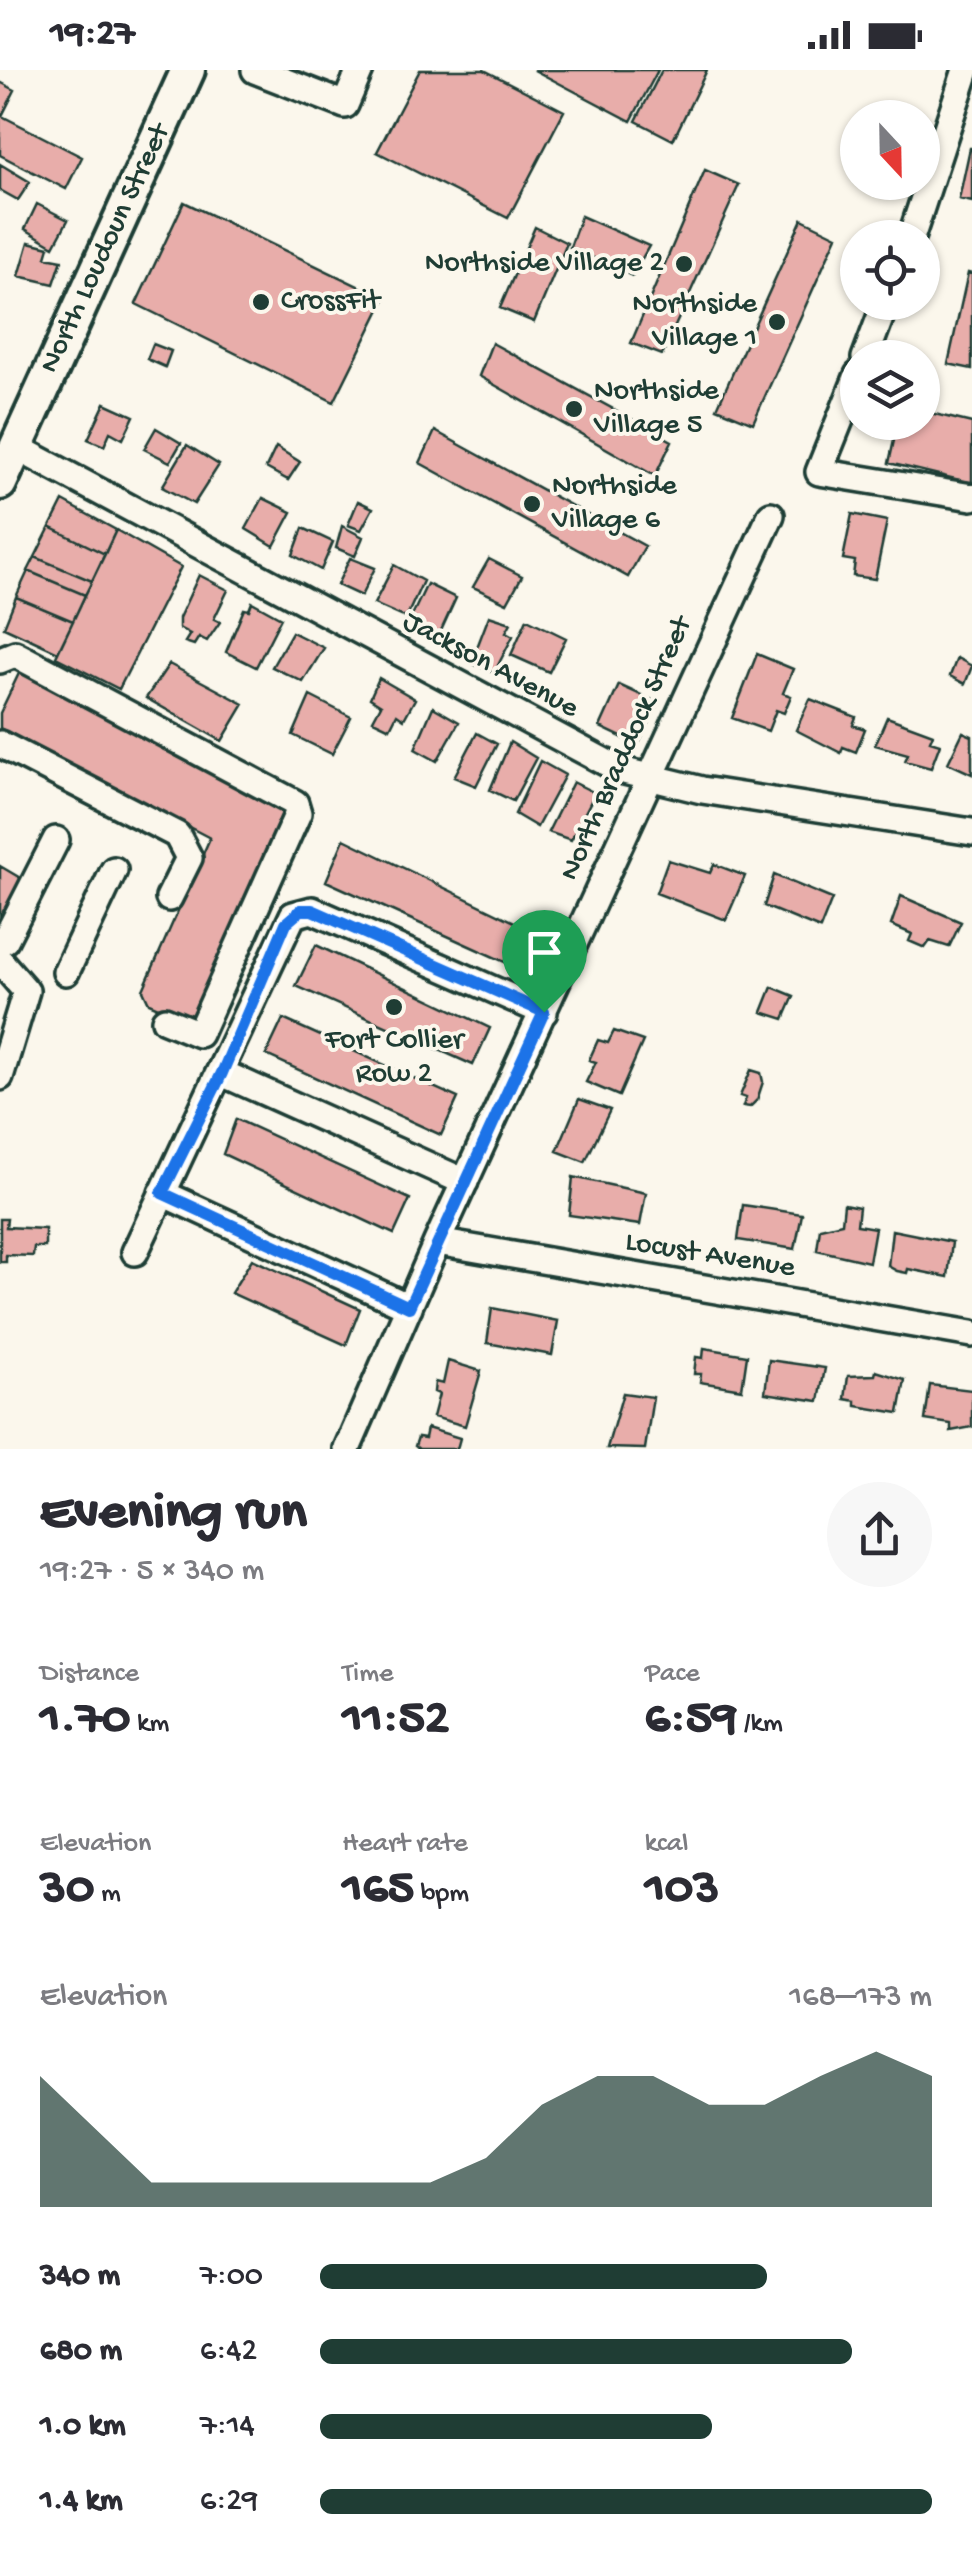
<!DOCTYPE html>
<html lang="en">
<head>
<meta charset="utf-8">
<style>
	:root { --surface:#fff; --page:#f7f7f7; --text:#2b2b33; --muted:#7c7c81; --accent:#1f3d34 }
	body { margin:0; font-family:"Gochi Hand",sans-serif; background:var(--page); color:var(--text); height:100vh; display:flex; flex-direction:column; font-size:38px; white-space:nowrap }
	* { box-sizing:border-box; margin:0 }
	p { font-size:32px; color:var(--muted) }
	.icon { flex:none; width:55px; height:55px; fill:none; stroke:currentColor; stroke-width:2; stroke-linecap:round; stroke-linejoin:round }
	.map { position:relative; height:1379px; overflow:hidden }
	.panel { display:flex; flex-direction:column; background:var(--surface); flex:1 }
	.panel>* { flex:none }
	.needle { width:65px; rotate:158deg }
	.fabs { position:absolute; left:840px; top:30px; display:grid; gap:20px }
	.fabs a { display:grid; place-items:center; width:100px; height:100px; border-radius:50%; background:var(--surface); box-shadow:0 2px 8px #0004; font-size:50px }
	.pin { position:absolute; display:grid; place-items:center; width:85px; height:85px; color:#fff; margin:-102px -42px; border-radius:50% 50% 50% 0; rotate:-45deg; box-shadow:0 0 10px #0007 }
	.pin .icon { rotate:45deg }
	.round { display:grid; place-items:center; flex:none; width:105px; height:105px; border-radius:52px; background:var(--page) }
	.headline { display:flex; align-items:center; justify-content:space-between; height:170px; padding:0 40px }
	h1 { font-size:55px; font-weight:700; line-height:75px }
	.figures { display:grid; grid-template-columns:repeat(3,1fr); gap:15px; height:170px; padding:10px 40px }
	.figures div { display:grid; align-content:center }
	.figures b { font-size:50px; font-weight:700 }
	.figures small { font-size:28px; font-weight:400 }
	.figures p { font-size:28px }
	.chart { height:280px; padding:20px 40px }
	.chart p { display:flex; justify-content:space-between }
	.chart svg { width:100%; height:180px; margin-top:10px; fill:var(--accent); opacity:.7 }
	ul { padding:0 40px; list-style:none; font-size:32px }
	li { display:grid; grid-template-columns:160px 120px 1fr; align-items:center; height:75px }
	li i { height:25px; border-radius:12px; background:var(--accent) }
	.status { display:flex; justify-content:space-between; align-items:center; height:70px; padding:0 50px; background:var(--surface); direction:ltr }
	.status svg { height:28px; fill:currentColor }
	.map>svg:first-child { display:block }
</style>
</head>
<body>
<div class="status"><b>19:27</b><svg viewBox="0 0 49 12"><path d="M0 12V9h3v3zM5 12V6h3v6zM10 12V3h3v9zM15 12V0h3v12zM26 1h20v11H26zM47 4h2v5h-2z"/></svg></div>
<div class="map">
<svg width="972" height="1379" viewBox="0 0 972 1379">
	<rect width="100%" height="100%" fill="#fbf7ec"/>
	<filter id="ink" filterUnits="userSpaceOnUse"><feTurbulence type="fractalNoise" baseFrequency=".01" numOctaves="2"/><feDisplacementMap in="SourceGraphic" scale="20" xChannelSelector="R" yChannelSelector="G"/><feConvolveMatrix kernelMatrix="1 2 1 2 8 2 1 2 1" color-interpolation-filters="sRGB"/></filter>
	<g filter="url(#ink)">
		<path fill="#e8adaa" stroke="#1f3d34" stroke-width="2.5" d="M420,0H484L564,41L508,148L377,82Z
			M534,0H658L631,51Z
			M662,0H707L673,70L636,51Z
			M0,12L15,20L2,46L82,87L66,119L0,85Z
			M970,78H972V132L959,129Z
			M0,94L30,112L18,130L0,120Z
			M705,100L739,115L662,285L631,273Z
			M184,132L385,229L334,332L136,234Z
			M37,134L68,150L54,176L25,159Z
			M581,146L649,176L632,206L570,177Z
			M802,149L837,166L753,353L717,338Z
			M535,157L567,173L534,252L500,238Z
			M29,172L49,177L46,187L62,190L54,214L19,206Z
			M968,203L972,204V299L948,294Z
			M492,273L672,371L655,406L479,306Z
			M153,274L171,281L165,297L147,289Z
			M105,333L134,346L123,369L110,362L104,376L88,369Z
			M922,341L972,353V413L889,393L898,352H922Z
			M156,358L181,373L170,392L144,379Z
			M435,361L645,476L628,507L420,393Z
			M187,375L219,395L194,434L162,417Z
			M276,377L300,392L288,410L266,398Z
			M263,428L292,442L274,476L246,459Z
			M63,431L116,460L105,484L50,457Z
			M358,431L373,438L361,460L348,455Z
			M852,444L887,451L875,509L853,506L855,491L843,489Z
			M342,456L363,467L355,486L336,478Z
			M50,457L105,484L92,511L35,487Z
			M303,458L333,472L321,500L293,485Z
			M116,460L181,497L119,619L56,587Z
			M35,487L92,511L85,525L28,501Z
			M350,488L375,498L361,526L337,515Z
			M489,489L522,506L507,533L473,517Z
			M394,495L423,511L406,548L374,534Z
			M28,501L85,525L73,551L16,527Z
			M199,505L228,520L214,549L220,552L207,571L199,567L194,575L185,572L190,564L179,558V548Z
			M427,514L456,528L439,565L409,552Z
			M16,527L73,551L58,582L4,557Z
			M252,532L281,548L256,597L226,582L244,539L249,540Z
			M489,546L511,553L506,562L513,566L494,603L471,593Z
			M527,549L566,568L549,602L511,585Z
			M292,562L324,578L303,612L272,597Z
			M757,584L793,599L783,623L791,626L784,643L776,640L768,661L732,648Z
			M957,588L972,596L965,614L950,606Z
			M169,594L244,634L222,671L146,628Z
			M22,597L282,736L288,751L195,953L149,933L143,920L210,768L0,658V643Z
			M379,608L415,629L404,649L397,644L390,658L373,650L381,635L370,628Z
			M619,615L659,633L638,675L600,657Z
			M310,626L351,647L332,684L293,665Z
			M810,629L856,647L853,655L865,659L856,682L843,677L841,683L796,660Z
			M433,637L459,652L437,691L415,679Z
			M887,647L933,664L930,671L940,674L931,698L905,691L908,684L875,675Z
			M963,662L972,666V704L948,693Z
			M477,663L497,674L476,716L454,707Z
			M510,672L536,688L513,731L490,720Z
			M540,691L565,705L537,757L515,744Z
			M573,712L595,723L571,770L548,762Z
			M344,769L533,861L516,897L326,811Z
			M668,790L710,803L714,794L745,806L726,850L656,823Z
			M0,796L22,809L0,851Z
			M774,805L832,829L820,859L764,836Z
			M901,826L961,852L949,877L930,871L925,878L909,871L912,864L891,855Z
			M316,875L490,958L473,995L296,916Z
			M772,917L794,926L784,949L762,942Z
			M283,949L458,1028L441,1065L266,985Z
			M614,961L643,971L619,1026L586,1012L596,992L589,990L598,970L608,973Z
			M751,1000L761,1003L763,1012L757,1030L750,1037L743,1036L746,1028L740,1026Z
			M579,1029L610,1040L585,1092L557,1081Z
			M236,1049L410,1129L394,1164L223,1084Z
			M573,1107L646,1123L640,1155L569,1145Z
			M844,1134L859,1137L857,1155L875,1158L869,1192L817,1180L820,1158L842,1153Z
			M743,1135L802,1144L795,1179L738,1170Z
			M0,1149H7L6,1157L45,1159V1177H34L33,1186L6,1185V1192H0Z
			M892,1160L952,1172L948,1207L908,1199L907,1203L897,1201L888,1196Z
			M252,1189L360,1239L346,1275L231,1223Z
			M492,1238L558,1251L552,1285L487,1273Z
			M704,1278L747,1285L742,1319L700,1312L701,1304H694L696,1287L703,1288Z
			M769,1290L825,1298L819,1331L765,1323Z
			M448,1291L481,1301L465,1356L433,1347L439,1324L434,1322L435,1312L443,1314Z
			M876,1301L905,1310L899,1343L856,1336V1331L845,1329L848,1306L875,1305Z
			M930,1315L972,1320V1357L951,1361V1354L925,1350Z
			M623,1323L653,1327L645,1379L607,1378Z
			M427,1358L460,1368L457,1379H419L415,1376L418,1367L425,1368Z"/>
		<g fill="none" stroke-linecap="round" stroke-linejoin="round">
			<defs>
				<path id="minor" d="M255,0L345,35L360,0
					M911,168L966,0
					M865,288L886,232
					M858,305L819,402L972,427
					M16,377L620,700L702,720L972,762
					M0,590L15,584L295,733L298,743L199,964L165,950
					M0,674L177,765L189,788L169,828
					M5,870L56,770
					M0,891L26,921L0,1007
					M66,902L114,800
					M222,1003L465,1112
					M162,1123L409,1237
					M437,1172L972,1264
					M135,1182L293,845L312,840L544,942
					M347,1379L437,1172L771,445"/>
				<path id="major" d="M0,413L188,0"/>
			</defs>
			<use href="#minor" stroke="#1f3d34" stroke-width="32"/>
			<use href="#major" stroke="#1f3d34" stroke-width="40"/>
			<use href="#minor" stroke="#fbf7ec" stroke-width="25"/>
			<use href="#major" stroke="#fbf7ec" stroke-width="32"/>
		</g>
	</g>
	<g fill="none" stroke-linecap="round" stroke-linejoin="round" filter="url(#ink)">
		<defs>
			<path id="route" d="M301,840H312L544,942L409,1237L162,1123L222,1003L286,853Z"/>
		</defs>
		<use href="#route" stroke="#fff" stroke-width="20"/>
		<use href="#route" stroke="#1a73e8" stroke-width="12"/>
	</g>
	<g fill="#1f3d34" stroke="#fbf7ec" stroke-width="4">
		<circle cx="684" cy="194" r="10"/>
		<circle cx="261" cy="232" r="10"/>
		<circle cx="777" cy="252" r="10"/>
		<circle cx="574" cy="339" r="10"/>
		<circle cx="532" cy="434" r="10"/>
		<circle cx="394" cy="937" r="10"/>
	</g>
	<g text-anchor="middle" dominant-baseline="central" stroke-width="8" stroke-linejoin="round" paint-order="stroke">
		<g font-size="30" fill="#1f3d34" stroke="#fbf7ec">
			<text transform="translate(106 179) rotate(-65)">North Loudoun Street</text>
			<text transform="translate(490 596) rotate(28)">Jackson Avenue</text>
			<text transform="translate(627 679) rotate(-66)">North Braddock Street</text>
			<text transform="translate(710 1186) rotate(9)">Locust Avenue</text>
		</g>
		<g font-size="30" fill="#1f3d34" stroke="#fbf7ec" text-anchor="start">
			<text x="664" y="194" text-anchor="end">Northside Village 2</text>
			<text x="281" y="232">CrossFit</text>
			<text x="757" y="235" text-anchor="end">Northside<tspan x="757" dy="34">Village 1</tspan></text>
			<text x="594" y="322">Northside<tspan x="594" dy="34">Village 5</tspan></text>
			<text x="552" y="417">Northside<tspan x="552" dy="34">Village 6</tspan></text>
			<text x="394" y="971" text-anchor="middle">Fort Collier<tspan x="394" dy="34">Row 2</tspan></text>
		</g>
	</g>
</svg>
<div class="fabs">
<a><svg class="needle" viewBox="-14 -14 28 28"><path d="M0-13l5 13h-10z" fill="#e53935"/><path d="M0 13l5-13h-10z" fill="#7c7c81"/></svg></a>
<a><svg class="icon" aria-label="locate" viewBox="0 0 24 24"><circle cx="12" cy="12" r="6"/><path d="M12 2v4M12 18v4M2 12h4M18 12h4"/></svg></a>
<a><svg class="icon" aria-label="layers" viewBox="0 0 24 24"><path d="M12 4l9 5-9 5-9-5zM3 14l9 5 9-5"/></svg></a>
</div>
<div class="pin" style="left:544px;top:942px;background:#1e9e55"><svg class="icon" aria-label="arrive" viewBox="0 0 24 24"><path d="M6 21V4h12l-3 4 3 4H6"/></svg></div>
</div>
<section class="panel">
<div class="headline"><div><h1>Evening run</h1><p>19:27 · 5 × 340 m</p></div><a class="round"><svg class="icon" aria-label="share" viewBox="0 0 24 24"><path d="M12 15V3M7 8l5-5 5 5M5 13v7h14v-7"/></svg></a></div>
<div class="figures">
<div><p>Distance</p><b>1.70<small> km</small></b></div>
<div><p>Time</p><b>11:52</b></div>
<div><p>Pace</p><b>6:59<small> /km</small></b></div>
</div>
<div class="figures">
<div><p>Elevation</p><b>30<small> m</small></b></div>
<div><p>Heart rate</p><b>165<small> bpm</small></b></div>
<div><p>kcal</p><b>103</b></div>
</div>
<div class="chart"><p><span>Elevation</span>168–173 m</p>
<svg viewBox="0 0 160 44" preserveAspectRatio="none"><path d="M0 44V12L10 25L20 38L30 38L40 38L50 38L60 38L70 38L80 32L90 19L100 12L110 12L120 19L130 19L140 12L150 6L160 12V44z"/></svg>
</div>
<ul>
<li><b>340 m</b>7:00<i style="width:73%"></i></li>
<li><b>680 m</b>6:42<i style="width:87%"></i></li>
<li><b>1.0 km</b>7:14<i style="width:64%"></i></li>
<li><b>1.4 km</b>6:29<i style="width:100%"></i></li>
</ul>
</section>
</body>
</html>
